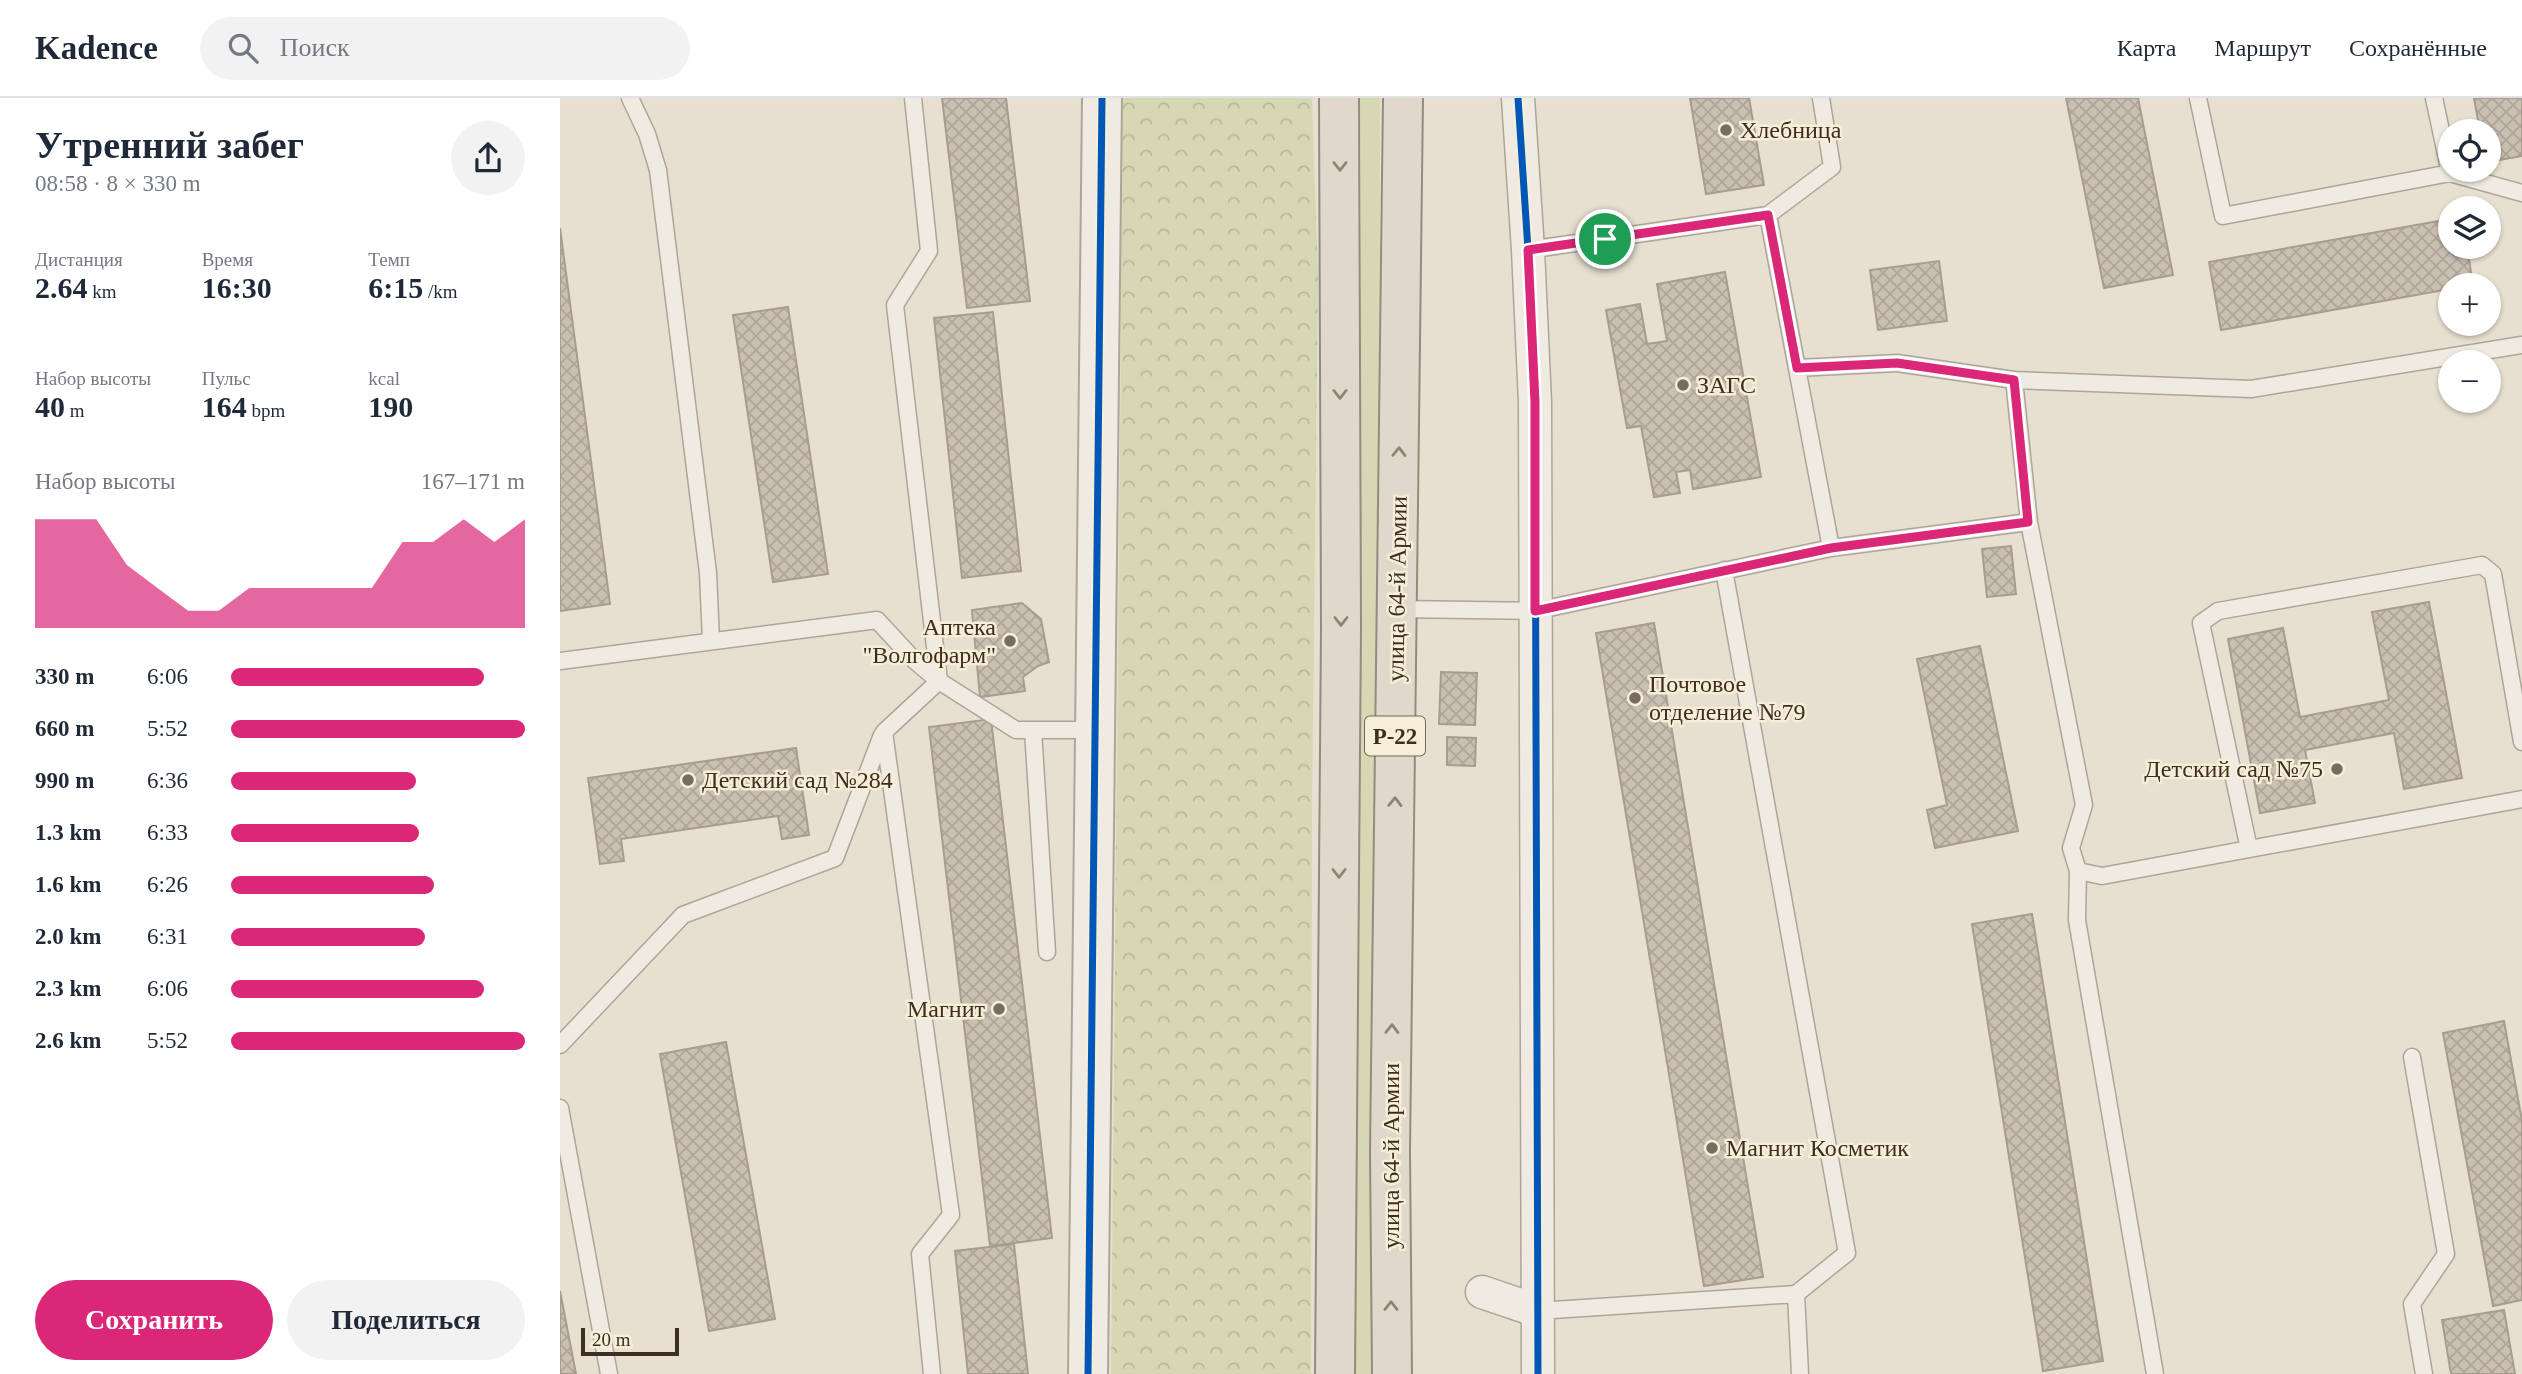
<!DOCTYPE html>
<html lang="ru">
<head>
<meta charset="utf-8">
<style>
	:root { --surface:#fff; --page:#f2f2f3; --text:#1f2937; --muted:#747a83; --line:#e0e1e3; --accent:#db2777 }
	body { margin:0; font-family:"Times New Roman",serif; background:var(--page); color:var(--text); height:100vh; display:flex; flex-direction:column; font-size:26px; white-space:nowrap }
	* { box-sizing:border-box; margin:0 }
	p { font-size:23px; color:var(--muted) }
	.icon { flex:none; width:38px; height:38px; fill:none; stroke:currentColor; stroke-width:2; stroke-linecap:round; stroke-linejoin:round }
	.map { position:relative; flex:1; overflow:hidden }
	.panel { display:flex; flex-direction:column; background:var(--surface); width:560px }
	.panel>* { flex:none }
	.fabs { position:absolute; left:1878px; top:21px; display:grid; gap:14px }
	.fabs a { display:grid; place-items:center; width:63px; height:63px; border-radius:50%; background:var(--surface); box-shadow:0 2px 5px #0004; font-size:35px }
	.scale { position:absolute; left:21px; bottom:18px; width:98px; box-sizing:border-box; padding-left:7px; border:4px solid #3d2e20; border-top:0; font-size:19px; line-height:24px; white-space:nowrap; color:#3d2e20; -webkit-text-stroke:5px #f7eed8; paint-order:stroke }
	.pin { position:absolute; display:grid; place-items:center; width:60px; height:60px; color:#fff; margin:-30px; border:4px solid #fff; border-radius:50%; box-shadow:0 2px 7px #0007 }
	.round { display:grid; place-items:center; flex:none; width:74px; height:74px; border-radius:37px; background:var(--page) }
	.headline { display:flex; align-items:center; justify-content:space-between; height:119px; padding:0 35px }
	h1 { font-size:38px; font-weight:800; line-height:52px }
	.stats { display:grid; grid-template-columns:repeat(3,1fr); gap:10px; height:119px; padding:7px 35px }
	.stats div { display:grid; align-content:center }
	.stats b { font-size:30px; font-weight:800 }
	.stats small { font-size:19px; font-weight:400 }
	.stats p { font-size:19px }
	.chart { height:196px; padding:14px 35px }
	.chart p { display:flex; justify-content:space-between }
	.chart svg { width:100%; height:126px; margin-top:7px; fill:var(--accent); opacity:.7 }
	.cta { display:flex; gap:14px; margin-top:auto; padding:14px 35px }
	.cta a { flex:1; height:80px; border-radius:42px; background:var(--accent); color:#fff; font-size:28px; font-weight:800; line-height:80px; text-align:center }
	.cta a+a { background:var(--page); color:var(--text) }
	ul { padding:0 35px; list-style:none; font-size:23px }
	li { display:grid; grid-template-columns:112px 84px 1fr; align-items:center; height:52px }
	li i { height:18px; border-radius:9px; background:var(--accent) }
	header { display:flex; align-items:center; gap:42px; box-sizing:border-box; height:98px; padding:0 35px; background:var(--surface); border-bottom:2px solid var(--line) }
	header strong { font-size:33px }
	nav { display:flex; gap:38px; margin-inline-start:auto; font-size:24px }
	.search { width:490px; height:63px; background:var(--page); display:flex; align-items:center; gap:18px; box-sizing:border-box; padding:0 24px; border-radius:38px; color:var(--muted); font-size:26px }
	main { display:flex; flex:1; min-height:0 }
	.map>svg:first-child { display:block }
</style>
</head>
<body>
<header>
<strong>Kadence</strong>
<div class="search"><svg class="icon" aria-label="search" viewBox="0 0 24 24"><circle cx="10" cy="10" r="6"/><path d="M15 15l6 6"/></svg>Поиск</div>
<nav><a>Карта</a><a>Маршрут</a><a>Сохранённые</a></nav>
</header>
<main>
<section class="panel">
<div class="headline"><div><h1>Утренний забег</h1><p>08:58 · 8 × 330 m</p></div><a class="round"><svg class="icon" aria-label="share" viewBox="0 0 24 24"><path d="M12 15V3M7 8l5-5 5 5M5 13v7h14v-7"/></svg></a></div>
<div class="stats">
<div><p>Дистанция</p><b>2.64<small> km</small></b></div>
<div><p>Время</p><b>16:30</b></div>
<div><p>Темп</p><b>6:15<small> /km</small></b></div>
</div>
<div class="stats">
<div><p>Набор высоты</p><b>40<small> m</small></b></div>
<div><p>Пульс</p><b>164<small> bpm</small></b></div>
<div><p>kcal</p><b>190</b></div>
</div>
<div class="chart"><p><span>Набор высоты</span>167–171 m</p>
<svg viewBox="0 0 160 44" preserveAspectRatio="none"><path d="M0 44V6L10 6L20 6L30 22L40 30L50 38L60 38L70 30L80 30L90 30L100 30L110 30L120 14L130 14L140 6L150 14L160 6V44z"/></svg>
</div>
<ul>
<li><b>330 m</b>6:06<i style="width:86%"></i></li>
<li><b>660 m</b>5:52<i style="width:100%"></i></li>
<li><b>990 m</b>6:36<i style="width:63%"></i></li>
<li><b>1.3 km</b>6:33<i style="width:64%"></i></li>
<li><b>1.6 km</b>6:26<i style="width:69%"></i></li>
<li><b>2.0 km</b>6:31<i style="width:66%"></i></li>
<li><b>2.3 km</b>6:06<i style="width:86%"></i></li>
<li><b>2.6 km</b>5:52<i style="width:100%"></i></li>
</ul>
<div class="cta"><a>Сохранить</a><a>Поделиться</a></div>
</section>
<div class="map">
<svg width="1962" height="1276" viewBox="0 0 1962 1276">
	<defs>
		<pattern id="park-crowns" width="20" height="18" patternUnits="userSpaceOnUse" patternTransform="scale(1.75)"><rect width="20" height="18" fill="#d6d7b3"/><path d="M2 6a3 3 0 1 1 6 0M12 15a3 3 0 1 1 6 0" fill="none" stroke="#b9b99a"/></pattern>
		<pattern id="building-cross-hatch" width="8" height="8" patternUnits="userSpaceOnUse" patternTransform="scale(1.75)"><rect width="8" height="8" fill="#cbbfb2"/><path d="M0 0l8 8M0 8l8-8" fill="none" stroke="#afa499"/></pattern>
	</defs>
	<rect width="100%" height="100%" fill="#e7e0d1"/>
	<path fill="#d6d7b3" d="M800,0H820L818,1276H792L801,118Z"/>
	<path fill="url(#park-crowns)" d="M558,0H752L758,180L752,716L751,1276H551L561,244Z"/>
	<path fill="url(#building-cross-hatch)" stroke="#a89c90" stroke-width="2" d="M382,0H446L470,203L407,210Z
		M1130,0H1189L1204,87L1146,96Z
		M1506,0H1578L1613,177L1544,190Z
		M1914,0H1962V58L1928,64V33H1920Z
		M1890,121V149H1907L1913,187H1890V191L1661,232L1649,164Z
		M0,130L50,506L0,513Z
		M1379,163L1387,223L1318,232L1310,172Z
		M1165,174L1201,379L1133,391L1130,372L1116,374L1120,395L1094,399L1081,328L1067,330L1046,212L1080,206L1087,246L1107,243L1097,186Z
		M228,209L268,476L213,484L173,217Z
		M433,214L461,473L402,480L374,220Z
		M1451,448L1456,496L1427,499L1422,451Z
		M1869,504L1902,680L1844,691L1834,635L1745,652L1755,705L1700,715L1668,541L1723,530L1740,619L1829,602L1812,514Z
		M462,505L481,521L489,564L478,568L463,579L465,593L420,599L412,512Z
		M1094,525L1203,1179L1144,1188L1036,535Z
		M1420,548L1458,733L1375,750L1367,712L1387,707L1357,561Z
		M881,574L917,575L915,627L879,626Z
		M431,621L492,1140L430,1148L369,629Z
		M887,639L916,640L915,668L887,667Z
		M236,650L249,737L222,741L218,718L61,741L64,763L40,766L28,680Z
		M1472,816L1543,1263L1483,1273L1412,826Z
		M1944,923L1962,1023V1202L1933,1208L1883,935Z
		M166,944L215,1221L149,1233L100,956Z
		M454,1146L468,1276H408L395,1153Z
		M0,1193L16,1276H0Z
		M1944,1212L1955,1276H1891L1882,1222Z"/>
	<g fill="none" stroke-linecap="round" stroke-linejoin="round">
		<defs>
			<path id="service" d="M70,0L87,36L98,72L148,475L151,543
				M353,0L369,153L335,207L379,583L324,634L391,1117L360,1156L372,1276
				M1638,0L1663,118L1890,75
				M1874,0L1890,75L1962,95
				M1208,117L1272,69L1261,0
				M968,152L1208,117L1271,450
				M1237,270L1337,265L1454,282L1469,424
				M1454,282L1691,291L1962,247
				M1164,472L1287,1155L1236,1196
				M837,511L975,513L1271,450L1469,424L1524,707L1511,750L1518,773L1542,778L1962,701
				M0,563L317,522L355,563L379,583L456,632H535
				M473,632L487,854
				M1689,751L1641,525L1658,513L1922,467L1933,476L1962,644
				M1518,773L1517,822L1595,1276
				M0,947L123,817L275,760L322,637
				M1852,959L1886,1156L1852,1206L1864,1276
				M0,1010L49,1276
				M978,1213L1236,1196L1240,1276"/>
			<path id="minor" d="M958,0L968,152L975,304L978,1276
				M922,1194L978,1213"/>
			<path id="tertiary" d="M528,1276L542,0"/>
			<path id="trunk" d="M775,1276L781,529L779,0
				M832,1276L830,1054L843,0"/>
		</defs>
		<use href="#service" stroke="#ada599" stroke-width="19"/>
		<use href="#minor" stroke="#ada599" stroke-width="35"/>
		<use href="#tertiary" stroke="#ada599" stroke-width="42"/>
		<use href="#trunk" stroke="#928b80" stroke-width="42"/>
		<use href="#service" stroke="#efebe3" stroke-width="16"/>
		<use href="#minor" stroke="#efebe3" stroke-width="32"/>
		<use href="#tertiary" stroke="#efebe3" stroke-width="38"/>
		<use href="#trunk" stroke="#e0d9cb" stroke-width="38"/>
		<defs>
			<path id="cycleway" d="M958,0L968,152L975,304L978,1276
				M528,1276L542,0"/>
		</defs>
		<use href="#cycleway" stroke="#f7eed8" stroke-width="11"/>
		<use href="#cycleway" stroke="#0057b8" stroke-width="7"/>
	</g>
	<defs><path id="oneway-chevron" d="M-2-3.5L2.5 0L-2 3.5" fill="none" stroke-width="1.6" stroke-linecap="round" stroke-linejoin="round" transform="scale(1.75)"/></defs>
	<g stroke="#8e8476">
		<use href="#oneway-chevron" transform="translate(780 68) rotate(90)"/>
		<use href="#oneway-chevron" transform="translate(780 296) rotate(90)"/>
		<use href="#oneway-chevron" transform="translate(839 354) rotate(-89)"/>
		<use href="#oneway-chevron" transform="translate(781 523) rotate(90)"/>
		<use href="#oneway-chevron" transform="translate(835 704) rotate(-89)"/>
		<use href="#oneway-chevron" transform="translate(779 775) rotate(90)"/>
		<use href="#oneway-chevron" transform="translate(832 931) rotate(-89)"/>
		<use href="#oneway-chevron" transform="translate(831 1208) rotate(-90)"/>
	</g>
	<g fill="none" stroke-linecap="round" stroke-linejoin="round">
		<defs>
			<path id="route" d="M1208,117L1237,270L1337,265L1454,282L1468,424L1271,450L975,513V304L968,152Z"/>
		</defs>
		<use href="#route" stroke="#fff" stroke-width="14"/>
		<use href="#route" stroke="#db2777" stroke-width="9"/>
	</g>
	<g fill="#786c5e" stroke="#f7eed8" stroke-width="2.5">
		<circle cx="1166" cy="32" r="7"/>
		<circle cx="1123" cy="287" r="7"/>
		<circle cx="450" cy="543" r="7"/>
		<circle cx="1075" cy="600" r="7"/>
		<circle cx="1777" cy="671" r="7"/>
		<circle cx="128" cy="682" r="7"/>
		<circle cx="439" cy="911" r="7"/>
		<circle cx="1152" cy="1050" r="7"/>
	</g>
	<g text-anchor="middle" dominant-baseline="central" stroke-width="5" stroke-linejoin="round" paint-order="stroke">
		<rect fill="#f7eed8" stroke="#756857" stroke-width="2" x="805" y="618.5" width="60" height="39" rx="5"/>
		<g font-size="23" font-weight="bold" fill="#3d2e20">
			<text x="835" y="638">Р-22</text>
		</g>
		<g font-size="24" fill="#3d2e20" stroke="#f7eed8" text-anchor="start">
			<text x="1180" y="32">Хлебница</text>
			<text x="1137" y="287">ЗАГС</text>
			<text x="436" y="529" text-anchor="end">Аптека<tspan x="436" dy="28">"Волгофарм"</tspan></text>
			<text x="1089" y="586">Почтовое<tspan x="1089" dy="28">отделение №79</tspan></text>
			<text x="1763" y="671" text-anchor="end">Детский сад №75</text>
			<text x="142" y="682">Детский сад №284</text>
			<text x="425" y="911" text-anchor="end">Магнит</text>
			<text x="1166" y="1050">Магнит Косметик</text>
		</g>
		<g font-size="24" fill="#3d2e20" stroke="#f7eed8">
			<text transform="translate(837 491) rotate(-89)">улица 64-й Армии</text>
			<text transform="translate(831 1058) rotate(-90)">улица 64-й Армии</text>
		</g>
	</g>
</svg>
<div class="fabs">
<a><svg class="icon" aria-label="locate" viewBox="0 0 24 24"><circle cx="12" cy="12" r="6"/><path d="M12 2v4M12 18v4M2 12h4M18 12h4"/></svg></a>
<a><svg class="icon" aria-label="layers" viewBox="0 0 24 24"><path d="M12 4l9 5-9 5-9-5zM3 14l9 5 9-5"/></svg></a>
<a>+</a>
<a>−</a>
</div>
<div class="scale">20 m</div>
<div class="pin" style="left:1045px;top:141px;background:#1e9e55"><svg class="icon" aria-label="arrive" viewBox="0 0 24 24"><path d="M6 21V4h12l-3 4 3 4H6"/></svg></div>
</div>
</main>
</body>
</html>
